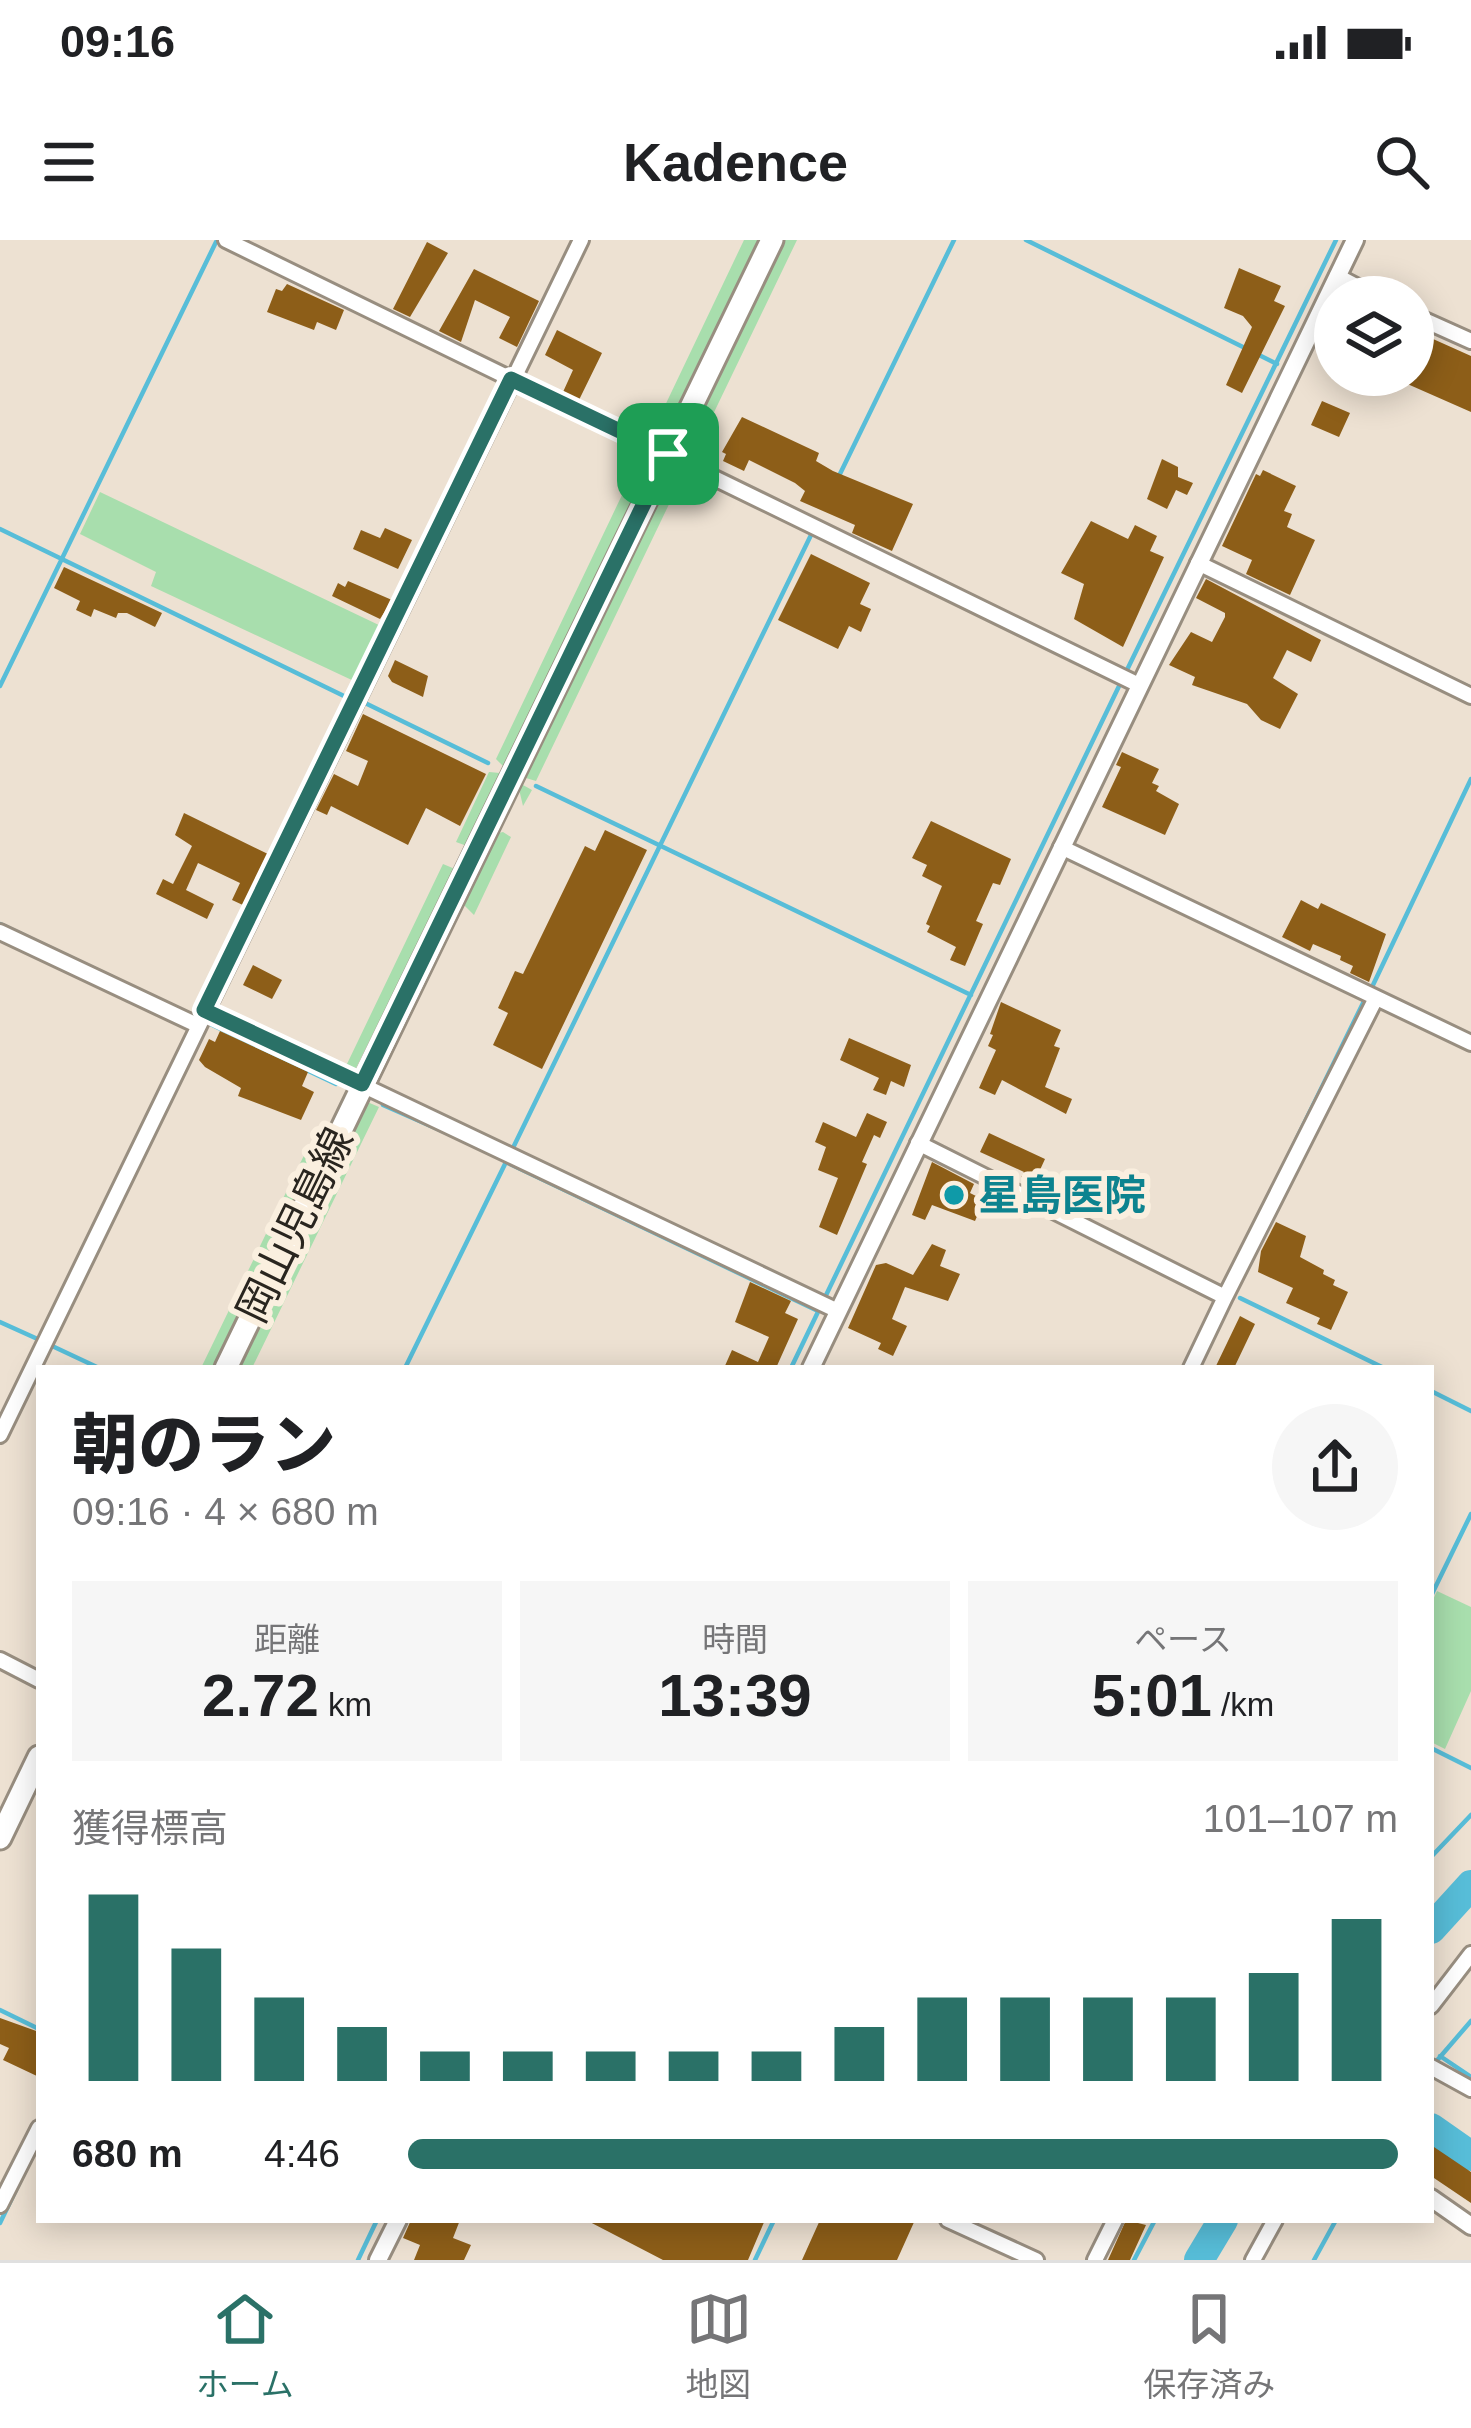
<!DOCTYPE html>
<html lang="ja">
<head>
<meta charset="utf-8">
<style>
	:root { --surface:#fff; --page:#f6f6f6; --text:#202124; --muted:#757577; --line:#e0e0e0; --accent:#2a7167 }
	body { margin:0; font-family:Helvetica,"Noto Sans JP",sans-serif; background:var(--page); color:var(--text); height:100vh; display:flex; flex-direction:column; font-size:45px; white-space:nowrap }
	* { box-sizing:border-box; margin:0 }
	p { font-size:39px; color:var(--muted) }
	.icon { flex:none; width:66px; height:66px; fill:none; stroke:currentColor; stroke-width:2; stroke-linecap:round; stroke-linejoin:round }
	.map { position:relative; flex:1; overflow:hidden }
	.details { position:absolute; left:36px; top:1125px; width:1398px; height:858px; display:flex; flex-direction:column; background:var(--surface); border-radius:0px; box-shadow:0 6px 30px #0003 }
	.details>* { flex:none }
	.tools { position:absolute; left:1314px; top:36px; display:grid; gap:24px }
	.tools a { display:grid; place-items:center; width:120px; height:120px; border-radius:50%; background:var(--surface); box-shadow:0 6px 30px #0003; font-size:60px }
	.pin { position:absolute; display:grid; place-items:center; width:102px; height:102px; color:#fff; margin:-51px; border-radius:24px; box-shadow:0 6px 18px #0006 }
	.round { display:grid; place-items:center; flex:none; width:126px; height:126px; border-radius:63px; background:var(--page) }
	.head { display:flex; align-items:center; justify-content:space-between; height:204px; padding:0 36px }
	h1 { font-size:66px; font-weight:800; line-height:90px }
	.figures { display:grid; grid-template-columns:repeat(3,1fr); gap:18px; height:204px; padding:12px 36px }
	.figures div { display:grid; align-content:center; border-radius:0px; background:var(--page); text-align:center }
	.figures b { font-size:60px; font-weight:800 }
	.figures small { font-size:33px; font-weight:400 }
	.figures p { font-size:33px }
	.chart { height:336px; padding:24px 36px }
	.chart p { display:flex; justify-content:space-between }
	.chart svg { width:100%; height:216px; margin-top:12px; stroke:var(--accent); stroke-width:6 }
	ul { padding:0 36px; list-style:none; font-size:39px }
	li { display:grid; grid-template-columns:192px 144px 1fr; align-items:center; height:90px }
	li i { height:30px; border-radius:15px; background:var(--accent) }
	.status { display:flex; justify-content:space-between; align-items:center; height:84px; padding:0 60px; background:var(--surface); direction:ltr }
	.status svg { height:33px; fill:currentColor }
	header { display:flex; justify-content:space-between; align-items:center; height:156px; padding:0 36px; background:var(--surface); font-size:54px; font-weight:800 }
	.dock { display:flex; justify-content:space-around; align-items:center; height:168px; border-top:3px solid var(--line); background:var(--surface); font-size:33px; color:var(--muted) }
	.dock a { display:grid; justify-items:center; gap:6px }
	.dock .active { color:var(--accent) }
	.map>svg:first-child { display:block }
</style>
</head>
<body>
<div class="status"><b>09:16</b><svg viewBox="0 0 49 12"><path d="M0 12V9h3v3zM5 12V6h3v6zM10 12V3h3v9zM15 12V0h3v12zM26 1h20v11H26zM47 4h2v5h-2z"/></svg></div>
<header><svg class="icon" aria-label="menu" viewBox="0 0 24 24"><path d="M4 6h16M4 12h16M4 18h16"/></svg>Kadence<svg class="icon" aria-label="search" viewBox="0 0 24 24"><circle cx="10" cy="10" r="6"/><path d="M15 15l6 6"/></svg></header>
<div class="map">
<svg width="1471" height="2020" viewBox="0 0 1471 2020">
	<rect width="100%" height="100%" fill="#ede1d2"/>
	<path fill="#a8dead" d="M744,0H759L667,191L650,197Z
		M781,0H797L692,218L682,210Z
		M643,211L653,220L467,606L456,602L489,532L500,533L503,526L496,519Z
		M674,225L685,231L536,541L526,538L523,545L532,550L523,566L518,545Z
		M100,252L383,387L356,442L151,346L156,332L80,294Z
		M503,592L511,597L474,675L462,663L494,594Z
		M443,624L455,629L355,830L346,826Z
		M365,861L379,867L252,1128H239Z
		M309,905L320,911L215,1128H201Z
		M1437,1351L1471,1367V1451L1445,1509L1431,1502V1364Z"/>
	<g fill="none" stroke-linecap="round" stroke-linejoin="round">
		<path stroke="#57bdd8" stroke-width="4.5" d="M1026,0L1247,109
			M1257,114L1277,124
			M838,238L954,0
			M0,289L346,457
			M1358,394L1471,448
			M1126,432L1336,0
			M0,446L216,2
			M363,462L488,523
			M536,546L971,755
			M0,684L114,738
			M1373,745L1471,539
			M206,782L336,844
			M383,865L508,920
			M511,912L811,295
			M1275,943L1365,759
			M1240,1058L1384,1128
			M0,1082L42,1101
			M50,1105L99,1128
			M405,1128L506,922L818,1071
			M791,1128L1121,442
			M1431,1151L1471,1171
			M1431,1356L1471,1274
			M1431,1508L1471,1528
			M1431,1617L1471,1575
			M0,1770L39,1789
			M1440,1816L1471,1837
			M1434,1824L1471,1781
			M0,1983L24,1933
			M358,2020L377,1980
			M755,2020L774,1980
			M1134,2020L1155,1980
			M1314,2020L1336,1980"/>
		<path stroke="#57bdd8" stroke-width="30" d="M1431,1689L1471,1645
			M1431,1888L1471,1916
			M1199,2020L1223,1980"/>
	</g>
	<path fill="#8d5e18" d="M427,2L448,13L410,77L393,69Z
		M1239,28L1281,46L1274,61L1285,66L1242,153L1226,145L1252,87L1243,76L1224,68Z
		M474,29L539,61L517,107L499,98L510,77L475,60L461,102L439,91Z
		M287,44L344,70L336,90L317,82L314,90L267,72L276,49L282,51Z
		M557,90L602,113L579,160L563,152L573,130L545,115Z
		M1413,90L1471,116V172L1387,135H1413Z
		M1322,161L1350,173L1339,197L1311,185Z
		M742,177L819,213L816,221L833,231L913,264L892,311L852,293L855,285L800,261L805,251L795,243L749,220L744,231L723,221L726,214L722,212Z
		M1162,219L1178,227V237L1193,243L1187,255L1176,250L1167,269L1147,259Z
		M1263,230L1296,246L1284,271L1292,274L1287,287L1315,300L1290,355L1246,334L1252,320L1222,306L1256,234L1260,236Z
		M1091,281L1128,299L1135,285L1157,296L1150,311L1164,317L1123,407L1074,379L1084,344L1061,333Z
		M385,288L412,300L398,329L353,309L361,290L380,298Z
		M811,314L870,343L860,364L871,369L861,392L849,386L838,409L778,380Z
		M64,327L162,373L155,387L127,373H118L116,378L94,369L91,377L76,370L80,361L54,348Z
		M1206,339L1321,400L1311,422L1287,410L1273,438L1298,454L1280,489L1261,480L1247,464L1192,445L1195,437L1169,425L1191,392L1212,402L1225,377V373L1196,358Z
		M348,341L392,360L380,379L332,356L338,343L345,347Z
		M395,420L428,436L423,457L392,442L388,436Z
		M363,474L486,534L460,586L426,568L408,605L331,566L327,575L316,570L334,534L358,546L368,521L346,511Z
		M1122,512L1159,529L1152,543L1159,546L1156,551L1179,564L1165,595L1102,567L1121,527L1116,525Z
		M184,573L270,615L245,666L232,660L240,643L198,623L186,650L214,664L207,679L156,654L163,639L173,644L192,606L175,595Z
		M931,581L1011,619L1000,645L993,643L976,681L983,684L965,726L950,720L956,707L927,692L930,686L926,684L942,646L922,636L927,625L912,618Z
		M605,590L647,610L542,829L493,805L508,773L498,768L515,731L523,734L585,606L595,611Z
		M1301,660L1318,669L1321,663L1386,694L1369,742L1350,733L1353,726L1340,720L1341,716L1313,704L1310,711L1282,697Z
		M253,725L282,740L272,759L243,745Z
		M1001,762L1061,790L1054,806L1060,808L1045,847L1072,859L1066,874L1002,840L995,855L979,848L996,810L988,806L993,795L990,794Z
		M220,791L308,832L302,846L314,852L301,880L238,856L241,848L205,827L199,820L209,799L215,802Z
		M849,798L911,825L904,847L891,841L886,855L873,850L879,838L840,820Z
		M867,873L887,882L880,898L874,895L862,922L867,924L837,995L819,987L838,938L818,930L826,907L815,902L823,882L856,897Z
		M989,893L1045,919L1034,943L1021,937L1024,932L980,912Z
		M932,922L974,944L970,953L984,960L975,981L932,965L925,980L912,975Z
		M1276,982L1306,996L1300,1017L1324,1030L1323,1034L1335,1040L1333,1045L1348,1052L1331,1090L1317,1084L1320,1078L1286,1063L1293,1048L1258,1032L1261,1011Z
		M932,1004L946,1010L940,1026L960,1034L948,1061L905,1047L892,1079L907,1086L893,1116L878,1109L881,1103L848,1088L876,1025L886,1023L913,1035Z
		M750,1042L791,1061L785,1073L798,1079L776,1128H724L732,1110L758,1122L769,1097L735,1082Z
		M1240,1076L1255,1084L1234,1128H1215Z
		M0,1778L39,1792V1837L3,1820L9,1808L0,1804Z
		M1431,1905L1471,1932V1963L1431,1936Z
		M411,1980H460L453,1998L471,2005L464,2020H414L420,2005L403,1998Z
		M586,1980H765L748,2020H663Z
		M820,1980H915L897,2020H802Z
		M1126,1980L1146,1985L1130,2020H1108Z"/>
	<g fill="none" stroke-linecap="round" stroke-linejoin="round">
		<defs>
			<path id="minor" d="M226,0L1139,445
				M1337,36L1377,57
				M1413,75L1471,101
				M1198,323L1471,456
				M1061,607L1471,803
				M0,692L197,785
				M204,770L838,1071
				M918,903L1225,1057L1375,760
				M1191,1128L1225,1057
				M0,1195L581,0
				M0,1420L39,1440
				M1431,1766L1471,1714
				M1431,1827L1471,1849
				M0,1965L39,1888
				M948,1980L1036,2020
				M1095,2020L1115,1980
				M1253,2020L1275,1980"/>
			<path id="tertiary" d="M811,1128L1355,0
				M1431,1958L1471,1986
				M378,2020L398,1980"/>
			<path id="primary" d="M226,1128L772,0
				M0,1598L39,1517"/>
		</defs>
		<use href="#minor" stroke="#988e80" stroke-width="20"/>
		<use href="#tertiary" stroke="#988e80" stroke-width="22"/>
		<use href="#primary" stroke="#988e80" stroke-width="27"/>
		<use href="#minor" stroke="#fff" stroke-width="14"/>
		<use href="#tertiary" stroke="#fff" stroke-width="16"/>
		<use href="#primary" stroke="#fff" stroke-width="21"/>
	</g>
	<g fill="none" stroke-linecap="round" stroke-linejoin="round">
		<defs>
			<path id="route" d="M511,139L668,214L362,844L204,770Z"/>
		</defs>
		<use href="#route" stroke="#fff" stroke-width="24"/>
		<use href="#route" stroke="#2a7167" stroke-width="15"/>
	</g>
	<circle fill="#0f9aa8" stroke="#faefdf" stroke-width="4.5" cx="954" cy="955" r="12"/>
	<g text-anchor="middle" dominant-baseline="central" stroke-width="12" stroke-linejoin="round" paint-order="stroke">
		<g font-size="42" font-weight="bold" fill="#0d838f" stroke="#faefdf" text-anchor="start">
			<text x="978" y="955">星島医院</text>
		</g>
		<g font-size="42" fill="#29251f" stroke="#faefdf">
			<text transform="translate(295 985) rotate(-64)">岡山児島線</text>
		</g>
	</g>
</svg>
<div class="tools">
<a><svg class="icon" aria-label="layers" viewBox="0 0 24 24"><path d="M12 4l9 5-9 5-9-5zM3 14l9 5 9-5"/></svg></a>
</div>
<div class="pin" style="left:668px;top:214px;background:#1e9e55"><svg class="icon" aria-label="arrive" viewBox="0 0 24 24"><path d="M6 21V4h12l-3 4 3 4H6"/></svg></div>
<section class="details">
<div class="head"><div><h1>朝のラン</h1><p>09:16 · 4 × 680 m</p></div><a class="round"><svg class="icon" aria-label="share" viewBox="0 0 24 24"><path d="M12 15V3M7 8l5-5 5 5M5 13v7h14v-7"/></svg></a></div>
<div class="figures">
<div><p>距離</p><b>2.72<small> km</small></b></div>
<div><p>時間</p><b>13:39</b></div>
<div><p>ペース</p><b>5:01<small> /km</small></b></div>
</div>
<div class="chart"><p><span>獲得標高</span>101–107 m</p>
<svg viewBox="0 0 160 44" preserveAspectRatio="none"><path d="M5 44V6M15 44V17M25 44V27M35 44V33M45 44V38M55 44V38M65 44V38M75 44V38M85 44V38M95 44V33M105 44V27M115 44V27M125 44V27M135 44V27M145 44V22M155 44V11"/></svg>
</div>
<ul>
<li><b>680 m</b>4:46<i style="width:100%"></i></li>
</ul>
</section>
</div>
<nav class="dock">
<a class="active"><svg class="icon" aria-label="home" viewBox="0 0 24 24"><path d="M3 11l9-7 9 7M6 9v11h12V9"/></svg>ホーム</a>
<a><svg class="icon" aria-label="map" viewBox="0 0 24 24"><path d="M3 6l6-2 6 2 6-2v14l-6 2-6-2-6 2zM9 4v14M15 6v14"/></svg>地図</a>
<a><svg class="icon" aria-label="saved" viewBox="0 0 24 24"><path d="M7 4h10v16l-5-4-5 4z"/></svg>保存済み</a>
</nav>
</body>
</html>
